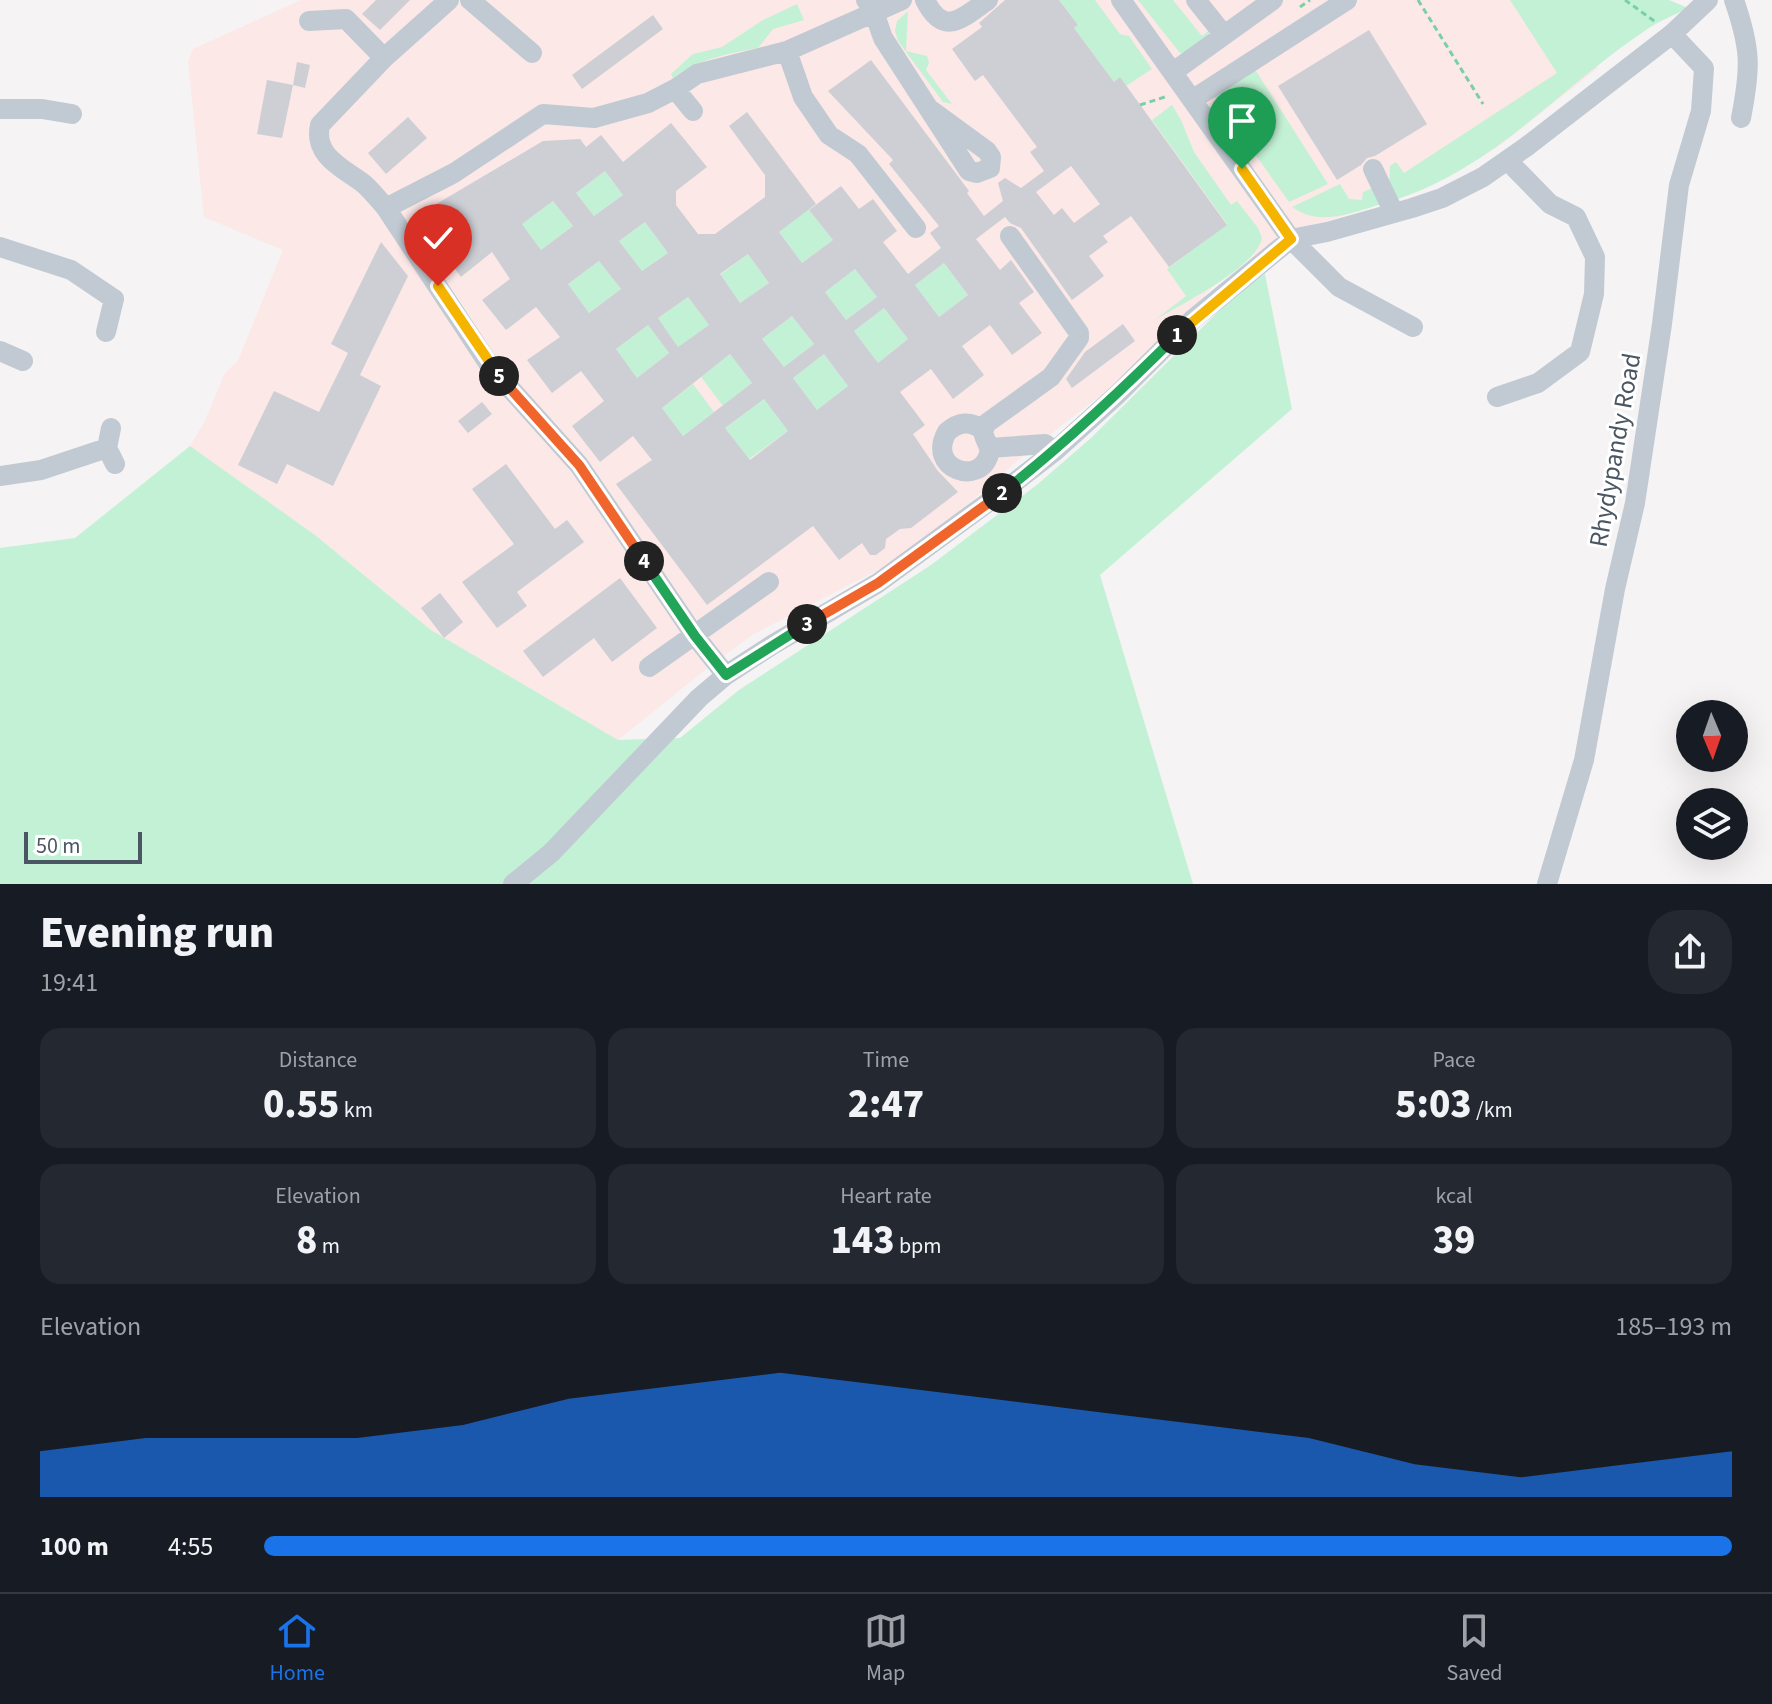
<!DOCTYPE html>
<html lang="en">
<head>
<meta charset="utf-8">
<style>
	:root { --surface:#171b24; --page:#242831; --text:#f1f3f6; --muted:#9ea1a6; --line:#363941; --accent:#1a73e8 }
	body { margin:0; font-family:"Source Sans 3",sans-serif; background:var(--page); color:var(--text); height:100vh; display:flex; flex-direction:column; font-size:30px; white-space:nowrap }
	* { box-sizing:border-box; margin:0 }
	p { font-size:26px; color:var(--muted) }
	.icon { flex:none; width:44px; height:44px; fill:none; stroke:currentColor; stroke-width:2; stroke-linecap:round; stroke-linejoin:round }
	.map { position:relative; height:884px; overflow:hidden }
	.sheet { display:flex; flex-direction:column; background:var(--surface); flex:1 }
	.sheet>* { flex:none }
	.needle { width:52px; rotate:178deg }
	.controls { position:absolute; left:1676px; top:700px; display:grid; gap:16px }
	.controls a { display:grid; place-items:center; width:72px; height:72px; border-radius:50%; background:var(--surface); box-shadow:0 8px 32px #0002; font-size:40px }
	.scale { position:absolute; left:24px; bottom:20px; width:118px; box-sizing:border-box; padding-left:8px; border:4px solid #4a5661; border-top:0; font-size:22px; line-height:28px; white-space:nowrap; color:#4a5661; -webkit-text-stroke:6px #fff; paint-order:stroke }
	.pin { position:absolute; display:grid; place-items:center; width:68px; height:68px; color:#fff; margin:-82px -34px; border-radius:50% 50% 50% 0; rotate:-45deg; box-shadow:0 0 8px #0007 }
	.pin .icon { rotate:45deg }
	.km { position:absolute; width:40px; height:40px; margin:-20px; border-radius:50%; background:#222; color:#fff; font-size:22px; line-height:40px; text-align:center }
	.round { display:grid; place-items:center; flex:none; width:84px; height:84px; border-radius:32px; background:var(--page) }
	.head { display:flex; align-items:center; justify-content:space-between; height:136px; padding:0 40px }
	h1 { font-size:44px; font-weight:800; line-height:60px }
	.metrics { display:grid; grid-template-columns:repeat(3,1fr); gap:12px; height:136px; padding:8px 40px }
	.metrics div { display:grid; align-content:center; border-radius:20px; background:var(--page); text-align:center }
	.metrics b { font-size:40px; font-weight:800 }
	.metrics small { font-size:22px; font-weight:400 }
	.metrics p { font-size:22px }
	.chart { height:224px; padding:16px 40px }
	.chart p { display:flex; justify-content:space-between }
	.chart svg { width:100%; height:144px; margin-top:8px; fill:var(--accent); opacity:.7 }
	ul { padding:0 40px; list-style:none; font-size:26px }
	li { display:grid; grid-template-columns:128px 96px 1fr; align-items:center; height:60px }
	li i { height:20px; border-radius:10px; background:var(--accent) }
	.menu { display:flex; justify-content:space-around; align-items:center; height:112px; border-top:2px solid var(--line); background:var(--surface); font-size:22px; color:var(--muted) }
	.menu a { display:grid; justify-items:center; gap:4px }
	.menu .selected { color:var(--accent) }
	.map>svg:first-child { display:block }
</style>
</head>
<body>
<div class="map">
<svg width="1772" height="884" viewBox="0 0 1772 884">
	<rect width="100%" height="100%" fill="#f5f3f3"/>
	<path fill="#fce8e6" d="M301,0H1554L1598,68L1498,147L1453,174L1413,194L1324,222L1270,244L1216,283L1173,330L1106,391L1025,454L915,551L752,635L706,669L618,740L431,630L315,535L190,446L204,423L225,373L238,361L283,250L204,217L188,61L193,49Z"/>
	<path fill="#c3f1d5" d="M1059,0H1095L1120,34L1129,36L1152,69L1126,86L1120,78L1114,82L1074,28L1078,25Z
		M1138,0H1173L1202,36L1211,29L1212,31L1184,53H1180Z
		M1510,0H1669L1688,8C1675,15 1661,20 1649,28C1563,84 1496,168 1394,200L1389,191L1390,166L1396,162L1404,173L1557,73Z
		M797,4L804,20L773,29L758,48C727,54 699,59 673,78L671,74L693,54L722,47L763,20Z
		M908,11L906,51L927,56L929,63L926,70L952,104L943,102L898,41L895,31L897,21Z
		M1252,69L1256,71L1328,184L1289,202L1211,92Z
		M1172,105L1181,120L1194,152L1231,205L1237,201L1258,228L1262,238C1256,268 1181,304 1155,320L1186,296L1167,269L1227,224L1152,120Z
		M605,171L623,195L594,216L576,193Z
		M1340,184L1349,199L1362,200L1363,192L1373,188L1381,204C1351,213 1320,227 1292,207Z
		M553,201L573,226L541,250L522,224Z
		M808,209L833,240L802,263L779,232Z
		M645,222L668,253L642,271L619,241Z
		M748,254L769,283L740,303L720,275Z
		M599,261L621,289L589,313L568,284Z
		M944,263L968,295L939,317L915,285Z
		M855,269L877,297L846,320L825,292Z
		M1265,274L1292,409L1100,575L1193,884H0V548L75,538L190,446L315,535L431,630L618,740L680,738L739,690L931,565L1038,484L1091,438L1240,290Z
		M688,297L709,325L678,347L658,318Z
		M884,308L908,339L878,363L854,331Z
		M792,316L814,344L784,367L762,339Z
		M648,325L669,353L637,378L616,349Z
		M730,354L752,383L723,406L701,377Z
		M824,354L848,386L817,410L793,378Z
		M693,384L714,412L683,436L662,408Z
		M764,399L788,431L749,459L725,428Z"/>
	<path fill="#cdcfd5" fill-rule="evenodd" d="M376,0H410L380,30L362,14Z
		M1005,0H1059L1078,25L1074,28L1114,82L1120,77L1227,225L1169,267L1131,216L1103,236L1108,242L1089,256L1104,276L1072,300L1021,228L1010,223L1005,217L976,239L1000,270L1011,260L1034,292L1019,303L1042,333L1012,355L990,325L962,346L984,375L953,399L931,369L900,392L925,425L913,434L938,471L958,492L911,528L900,529L886,539L885,548L876,555H870L862,543L839,560L813,526L707,605L616,484L652,460L633,436L600,462L572,426L604,401L581,371L552,393L527,360L560,337L536,307L506,330L482,300L510,279L492,252L461,277L416,216L543,141L580,139L586,147L601,135L623,162L671,123L707,167L676,191V205L698,234H715L765,197V175L729,126L747,112L816,204L779,232L802,263L833,240L809,210L841,186L859,209L873,199L897,231L883,242L908,274L941,248L930,233L939,226L889,164L893,160L828,91L871,60L969,191L967,193L984,216L1003,201L998,183L1005,178L1021,188L1044,171L1030,152L1037,147L983,75L975,81L952,49L982,27L979,23ZM1071,166L1100,204L1074,223L1062,208L1054,215L1036,192ZM605,171L623,195L594,216L576,193ZM553,201L573,226L541,250L522,224ZM645,222L668,253L642,271L619,241ZM748,254L769,283L740,303L720,274ZM599,261L621,289L589,313L568,284ZM944,263L968,295L939,317L915,285ZM855,269L877,297L846,320L825,292ZM688,297L709,325L678,347L658,318ZM884,308L908,339L878,363L854,331ZM792,316L814,344L784,367L762,339ZM648,325L669,353L637,378L616,349ZM730,354L752,383L683,436L662,408ZM824,354L848,386L817,410L793,378ZM764,399L788,431L750,460L725,428Z
		M653,15L663,29L582,89L572,75Z
		M1369,30L1427,124L1375,156L1367,158L1361,165L1337,180L1278,86Z
		M297,62L310,65L305,88L293,85Z
		M267,80L293,85L282,138L257,134Z
		M408,117L427,138L386,174L368,153Z
		M381,242L408,276L360,375L381,386L333,486L287,464L277,484L238,465L274,391L319,412L348,353L331,344Z
		M1123,324L1135,341L1072,388L1066,379L1085,352Z
		M482,402L492,414L468,433L458,421Z
		M506,464L555,529L567,520L584,542L517,592L527,606L497,628L462,582L514,544L472,489Z
		M620,578L657,628L612,662L594,638L543,677L523,651Z
		M440,593L463,622L444,638L421,608Z"/>
	<g fill="none" stroke-linecap="round" stroke-linejoin="round">
		<path stroke="#7ad0a6" stroke-width="3" stroke-dasharray="6 4" stroke-linecap="butt" d="M1418,0L1483,104
			M1625,0L1657,23
			M1300,7L1310,0
			M1140,105L1168,96"/>
		<path stroke="#c1cad2" stroke-width="20" d="M449,0L384,58L320,125C313,156 343,168 364,184C372,191 379,200 386,208L490,366L579,465L695,636L726,675
			M470,0L532,53
			M866,0L874,12L883,38L969,171L977,173L990,168L991,157L987,151L931,110
			M925,0C944,38 962,18 988,0
			M1121,0L1291,239L1339,287L1413,327
			M1196,0L1224,35
			M1734,0C1751,49 1751,67 1741,118
			M309,21L346,19L384,58
			M787,51L803,97L829,135L858,154L916,228
			M1173,72L1273,0
			M675,89L697,74L787,51L902,0
			M1192,100L1347,0
			M0,109H42L72,114
			M1373,169L1394,213
			M386,208L454,173L543,114L594,118L648,103L675,89L693,111
			M0,247L71,270L114,299L106,332
			M0,351L23,361
			M1497,397L1538,383L1580,352L1594,294L1595,257L1576,217L1550,204L1507,160
			M111,428L107,448L115,464
			M983,430C970,420 958,422 947,432C926,469 980,487 989,454C991,446 983,439 983,430L987,423L1051,377L1079,338V333L1010,236
			M990,448L1045,444L1055,451
			M0,476L41,470L107,448
			M649,667L769,582
			M513,884L551,853L699,698L726,675L772,645L878,583L998,495L1055,451L1118,394L1192,320L1291,239L1327,232L1412,208L1442,198L1483,177L1526,147L1672,34L1708,0
			M1547,884L1584,760L1615,589L1635,503L1662,324L1679,185L1701,111L1704,68L1672,34"/>
	</g>
	<g fill="none" stroke-linecap="round" stroke-linejoin="round">
		<defs>
			<path id="split-1" d="M1177,335L1291,239L1242,169"/>
			<path id="split-2" d="M1002,493C1064,444 1121,391 1177,335"/>
			<path id="split-3" d="M807,624L878,583L1002,493"/>
			<path id="split-4" d="M644,561L695,636L726,675L807,624"/>
			<path id="split-5" d="M499,376L579,465L644,561"/>
			<path id="split-6" d="M438,286L499,376"/>
		</defs>
		<use href="#split-1" stroke="#fff" stroke-width="16"/>
		<use href="#split-2" stroke="#fff" stroke-width="16"/>
		<use href="#split-3" stroke="#fff" stroke-width="16"/>
		<use href="#split-4" stroke="#fff" stroke-width="16"/>
		<use href="#split-5" stroke="#fff" stroke-width="16"/>
		<use href="#split-6" stroke="#fff" stroke-width="16"/>
		<use href="#split-1" stroke="#f5b400" stroke-width="10"/>
		<use href="#split-2" stroke="#22a559" stroke-width="10"/>
		<use href="#split-3" stroke="#f0652b" stroke-width="10"/>
		<use href="#split-4" stroke="#22a559" stroke-width="10"/>
		<use href="#split-5" stroke="#f0652b" stroke-width="10"/>
		<use href="#split-6" stroke="#f5b400" stroke-width="10"/>
	</g>
	<g text-anchor="middle" dominant-baseline="central" stroke-width="6" stroke-linejoin="round" paint-order="stroke">
		<g font-size="26" fill="#4a5661" stroke="#fff">
			<text transform="translate(1615 450) rotate(-80)">Rhydypandy Road</text>
		</g>
	</g>
</svg>
<div class="controls">
<a><svg class="needle" viewBox="-14 -14 28 28"><path d="M0-13l5 13h-10z" fill="#e53935"/><path d="M0 13l5-13h-10z" fill="#9ea1a6"/></svg></a>
<a><svg class="icon" aria-label="layers" viewBox="0 0 24 24"><path d="M12 4l9 5-9 5-9-5zM3 14l9 5 9-5"/></svg></a>
</div>
<div class="scale">50 m</div>
<div class="pin" style="left:1242px;top:169px;background:#1e9e55"><svg class="icon" aria-label="arrive" viewBox="0 0 24 24"><path d="M6 21V4h12l-3 4 3 4H6"/></svg></div>
<div class="pin" style="left:438px;top:286px;background:#d93025"><svg class="icon" aria-label="check" viewBox="0 0 24 24"><path d="M5 12l5 5 9-10"/></svg></div>
<b class="km" style="left:1177px;top:335px">1</b>
<b class="km" style="left:1002px;top:493px">2</b>
<b class="km" style="left:807px;top:624px">3</b>
<b class="km" style="left:644px;top:561px">4</b>
<b class="km" style="left:499px;top:376px">5</b>
</div>
<section class="sheet">
<div class="head"><div><h1>Evening run</h1><p>19:41</p></div><a class="round"><svg class="icon" aria-label="share" viewBox="0 0 24 24"><path d="M12 15V3M7 8l5-5 5 5M5 13v7h14v-7"/></svg></a></div>
<div class="metrics">
<div><p>Distance</p><b>0.55<small> km</small></b></div>
<div><p>Time</p><b>2:47</b></div>
<div><p>Pace</p><b>5:03<small> /km</small></b></div>
</div>
<div class="metrics">
<div><p>Elevation</p><b>8<small> m</small></b></div>
<div><p>Heart rate</p><b>143<small> bpm</small></b></div>
<div><p>kcal</p><b>39</b></div>
</div>
<div class="chart"><p><span>Elevation</span>185–193 m</p>
<svg viewBox="0 0 160 44" preserveAspectRatio="none"><path d="M0 44V30L10 26L20 26L30 26L40 22L50 14L60 10L70 6L80 10L90 14L100 18L110 22L120 26L130 34L140 38L150 34L160 30V44z"/></svg>
</div>
<ul>
<li><b>100 m</b>4:55<i style="width:100%"></i></li>
</ul>
</section>
<nav class="menu">
<a class="selected"><svg class="icon" aria-label="home" viewBox="0 0 24 24"><path d="M3 11l9-7 9 7M6 9v11h12V9"/></svg>Home</a>
<a><svg class="icon" aria-label="map" viewBox="0 0 24 24"><path d="M3 6l6-2 6 2 6-2v14l-6 2-6-2-6 2zM9 4v14M15 6v14"/></svg>Map</a>
<a><svg class="icon" aria-label="saved" viewBox="0 0 24 24"><path d="M7 4h10v16l-5-4-5 4z"/></svg>Saved</a>
</nav>
</body>
</html>
